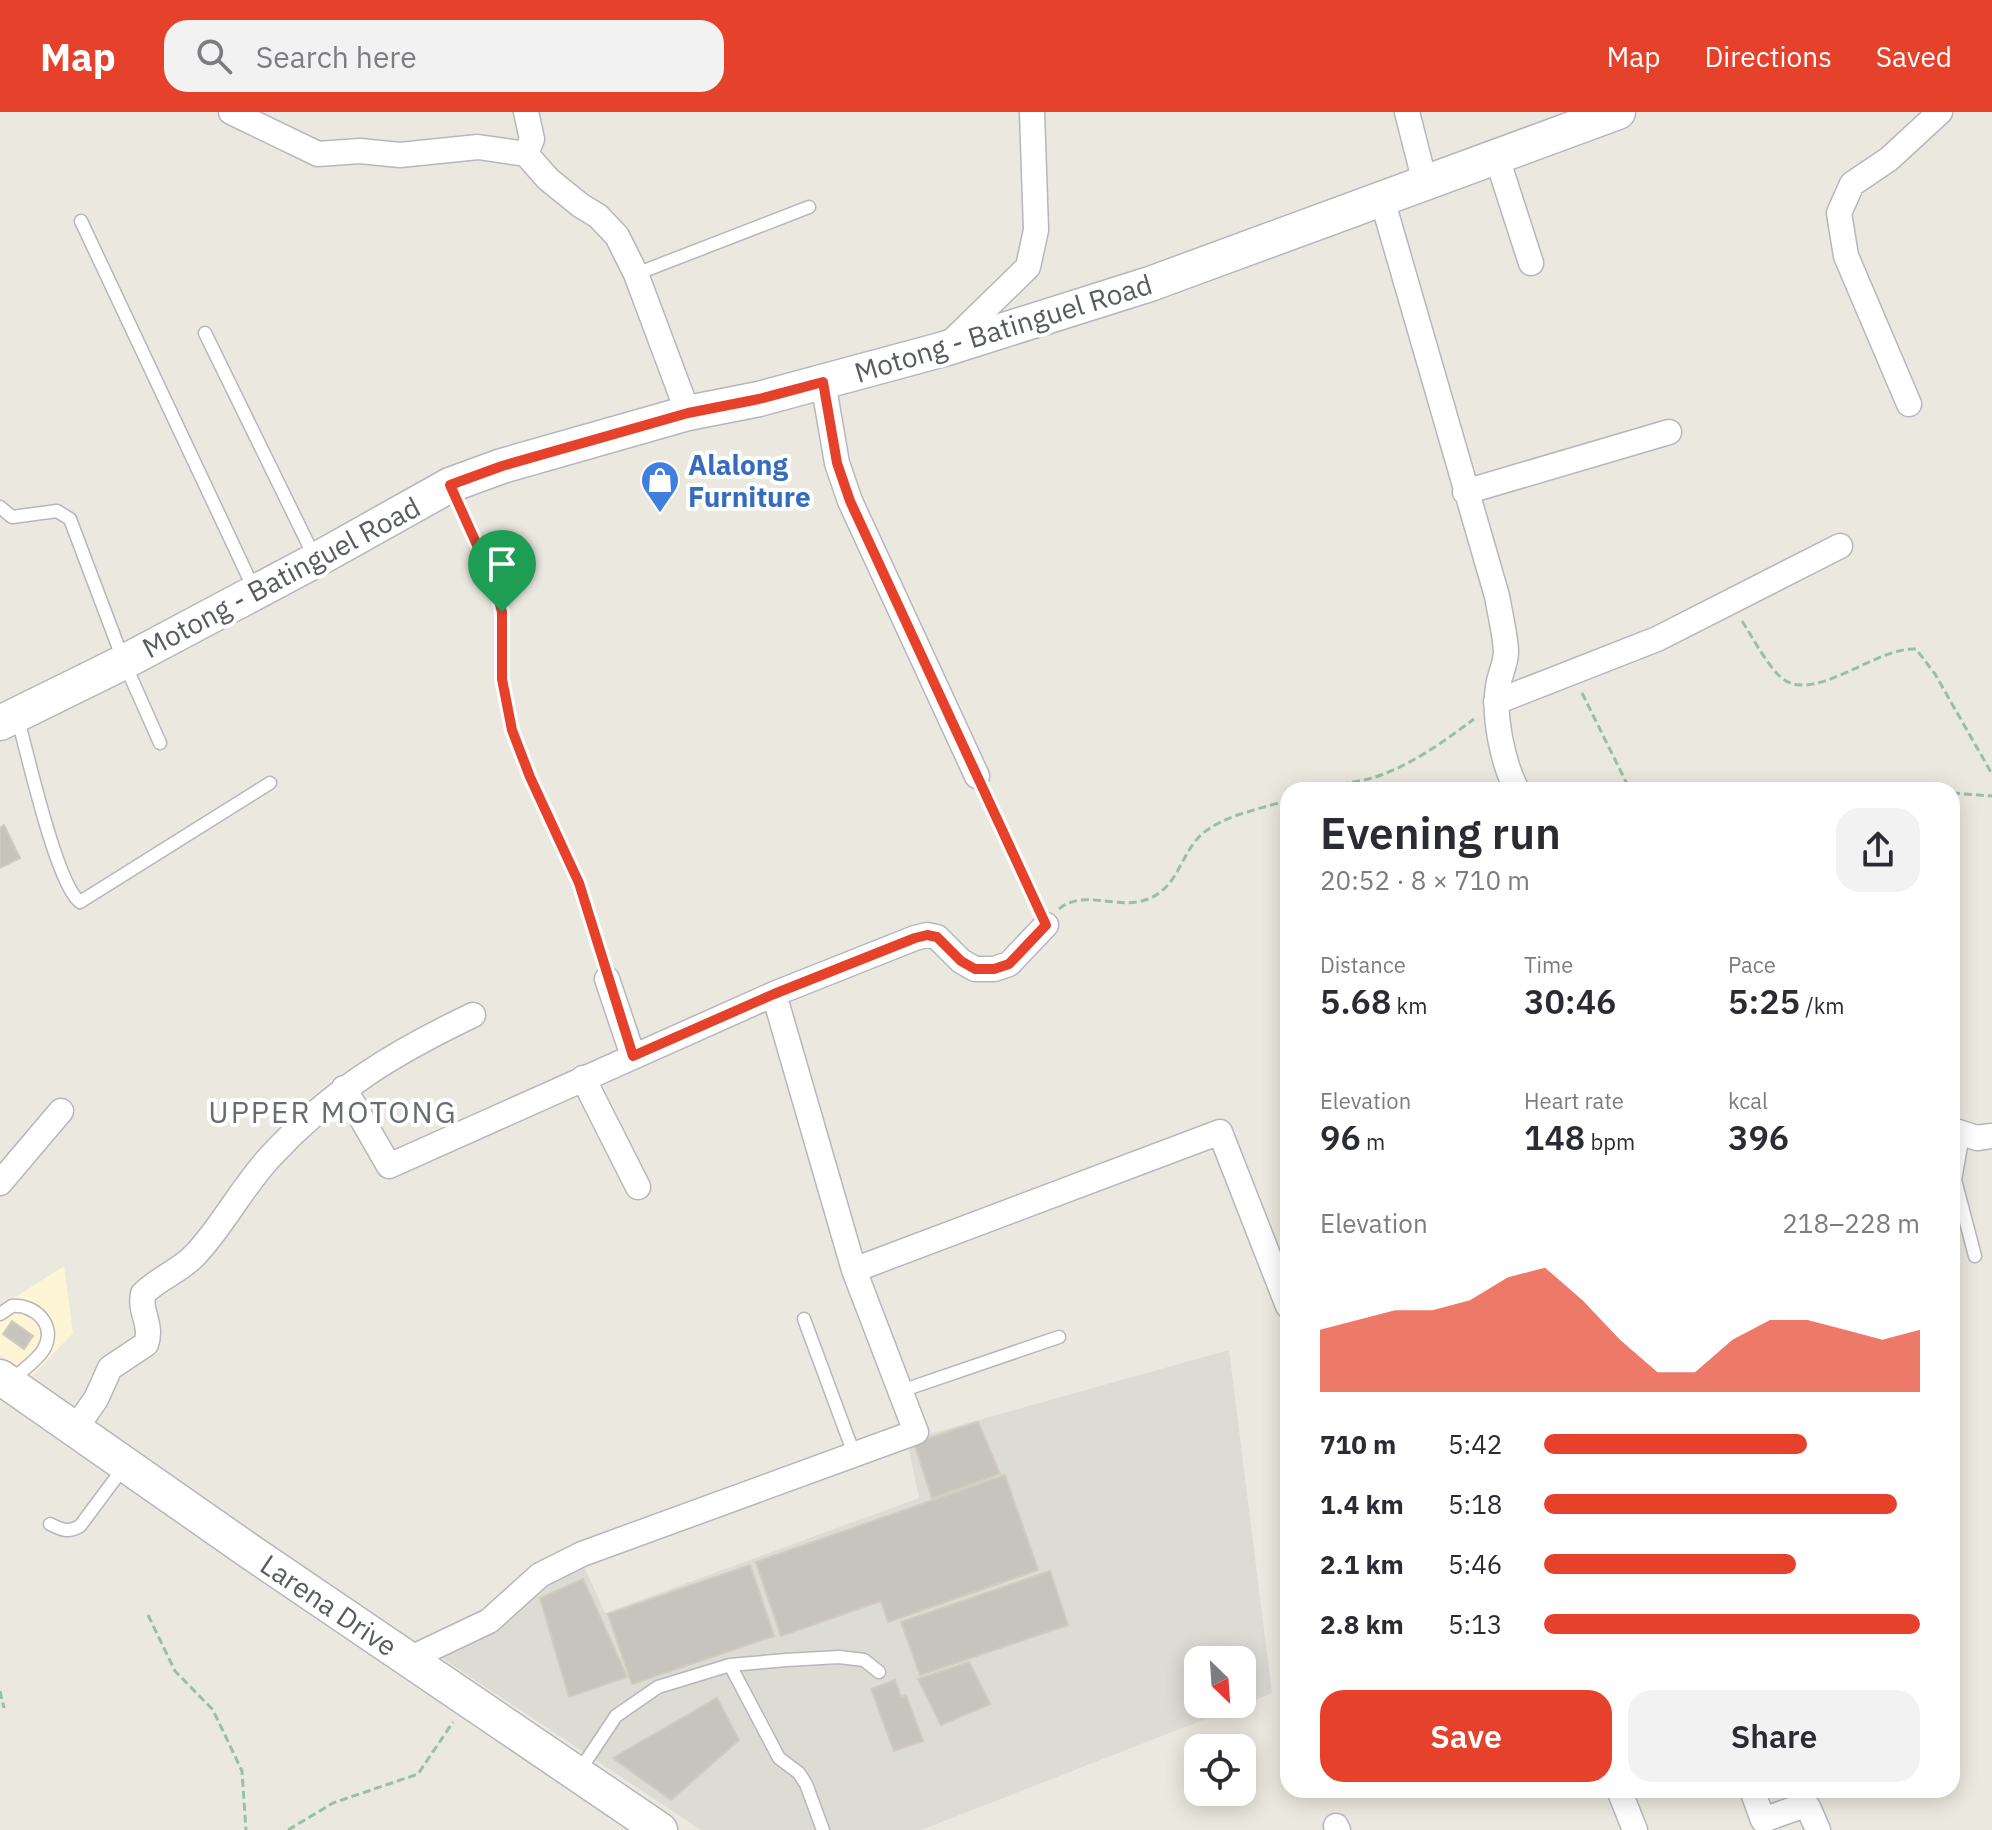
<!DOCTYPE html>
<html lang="en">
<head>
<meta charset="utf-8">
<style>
	:root { --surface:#fff; --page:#f2f2f3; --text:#2b2b33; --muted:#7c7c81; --accent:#e6422b }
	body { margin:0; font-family:"IBM Plex Sans",sans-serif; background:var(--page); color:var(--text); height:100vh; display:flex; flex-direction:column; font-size:30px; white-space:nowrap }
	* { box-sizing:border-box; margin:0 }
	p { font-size:26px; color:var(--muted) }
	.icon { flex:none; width:44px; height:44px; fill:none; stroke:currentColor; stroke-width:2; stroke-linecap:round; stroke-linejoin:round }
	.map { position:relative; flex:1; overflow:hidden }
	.details { position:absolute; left:1280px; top:670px; width:680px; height:1016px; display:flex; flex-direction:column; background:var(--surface); border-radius:24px; box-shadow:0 4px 20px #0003 }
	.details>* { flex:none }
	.needle { width:52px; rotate:155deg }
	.fabs { position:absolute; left:1184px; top:1534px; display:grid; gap:16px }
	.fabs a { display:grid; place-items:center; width:72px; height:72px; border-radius:16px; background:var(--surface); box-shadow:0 4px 20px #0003; font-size:40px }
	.pin { position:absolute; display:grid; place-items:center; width:68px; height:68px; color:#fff; margin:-82px -34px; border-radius:50% 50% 50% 0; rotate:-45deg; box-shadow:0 0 8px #0007 }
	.pin .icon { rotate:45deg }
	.round { display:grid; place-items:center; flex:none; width:84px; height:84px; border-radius:24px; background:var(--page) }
	.summary { display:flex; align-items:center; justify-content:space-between; height:136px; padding:0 40px }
	h1 { font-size:44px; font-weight:600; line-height:60px }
	.figures { display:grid; grid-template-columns:repeat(3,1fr); gap:12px; height:136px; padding:8px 40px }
	.figures div { display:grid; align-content:center }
	.figures b { font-size:34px; font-weight:600 }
	.figures small { font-size:22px; font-weight:400 }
	.figures p { font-size:22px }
	.chart { height:224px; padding:16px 40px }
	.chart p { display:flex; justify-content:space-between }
	.chart svg { width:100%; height:144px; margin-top:8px; fill:var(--accent); opacity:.7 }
	.action { display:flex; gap:16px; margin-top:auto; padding:16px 40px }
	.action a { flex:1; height:92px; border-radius:24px; background:var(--accent); color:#fff; font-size:32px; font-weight:600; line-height:92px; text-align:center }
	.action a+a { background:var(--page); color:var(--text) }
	ul { padding:0 40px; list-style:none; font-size:26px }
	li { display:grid; grid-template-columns:128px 96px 1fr; align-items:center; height:60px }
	li i { height:20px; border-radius:10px; background:var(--accent) }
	header { display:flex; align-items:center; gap:48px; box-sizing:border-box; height:112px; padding:0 40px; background:var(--accent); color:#fff }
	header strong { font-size:38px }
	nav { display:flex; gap:44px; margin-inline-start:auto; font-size:28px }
	.search { width:560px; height:72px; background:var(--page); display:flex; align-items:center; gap:20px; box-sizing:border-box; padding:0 28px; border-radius:24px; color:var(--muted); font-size:30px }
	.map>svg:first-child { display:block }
</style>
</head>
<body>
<header>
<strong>Map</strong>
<div class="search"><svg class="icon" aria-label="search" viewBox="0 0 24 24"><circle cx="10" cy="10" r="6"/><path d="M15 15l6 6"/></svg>Search here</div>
<nav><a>Map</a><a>Directions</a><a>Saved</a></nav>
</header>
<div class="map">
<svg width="1992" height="1718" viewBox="0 0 1992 1718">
	<rect width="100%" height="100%" fill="#ebe9df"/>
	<path fill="#fdf5d3" d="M64,1154L73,1221L31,1265L0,1243V1195Z"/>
	<path fill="#dcdbd4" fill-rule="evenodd" d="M1229,1238L1272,1581L921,1718H701L436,1542L533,1477L582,1450L605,1501L919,1386L907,1328ZM1198,1548H1242V1592H1198Z"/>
	<path fill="#c6c4bd" stroke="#d0cbbe" stroke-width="2" d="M4,713L20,746L0,756V716Z
		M12,1209L33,1224L24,1237L3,1222Z
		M978,1310L1000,1362L932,1386L914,1331Z
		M1005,1363L1038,1458L888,1510L881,1489L781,1524L756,1450Z
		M750,1453L774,1524L632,1572L608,1502Z
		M1050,1459L1068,1513L920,1563L901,1510Z
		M583,1467L627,1565L569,1585L540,1486Z
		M969,1550L990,1592L941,1613L918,1567Z
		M895,1568L901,1585L906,1583L923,1629L894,1639L871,1577Z
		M717,1586L739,1628L671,1688L613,1646Z"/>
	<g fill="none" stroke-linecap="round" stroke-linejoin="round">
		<defs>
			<path id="lane" d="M81,109L254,477
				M636,162L809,95
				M205,221L315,446
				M0,395L12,405L57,399L70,407L124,550L160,631
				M17,604C27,639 56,772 80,790L270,671
				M1963,1023L1955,1068L1975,1144
				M0,1202L12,1194C35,1192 57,1213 44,1237C37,1249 21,1259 11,1269
				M804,1207L854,1342
				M901,1279L1059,1225
				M50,1412C62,1418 68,1421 80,1414L124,1355
				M730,1553L779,1646L799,1661L806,1672L823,1718
				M578,1661L616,1604L658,1575L730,1553L786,1548L839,1545L864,1548L879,1560"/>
			<path id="street" d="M231,0L318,42L360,39L400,43L478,35L526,42L548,67L580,93L598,104L617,124L636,162L688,301
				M1407,0L1425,71
				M526,42L532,27L526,0
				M1497,46L1531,151
				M1382,87L1497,484C1500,502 1505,521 1506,539C1506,553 1499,563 1498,575C1493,604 1503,652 1517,678
				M947,234L1028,155L1036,118L1032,0
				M823,270L837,351L850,389L977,664
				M1909,292L1846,144L1839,101L1852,72L1889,47L1940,0
				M1465,380L1669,320
				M1496,590L1657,527L1840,434
				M607,867L633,944
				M583,966L638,1075
				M344,976L389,1054L774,882L915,826L927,823L937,825L961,849L975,857H994L1009,852L1046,813
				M1952,1018L1977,1026L1992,1024
				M0,1071L61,999
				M854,1158L1220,1020L1288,1194
				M75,1317L96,1287L110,1256L146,1232C153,1213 139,1200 143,1182C158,1166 181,1159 196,1142C224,1112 242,1075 270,1045C331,979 393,941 473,903
				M409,1547L489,1509L540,1463L582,1442L916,1320L854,1158L774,882
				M1619,1678L1635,1718
				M1752,1678L1763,1708L1802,1694L1808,1695L1818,1718
				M1336,1714L1338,1718"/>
			<path id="secondary" d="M0,611L124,550L316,448L450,373L502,354L688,301L759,287L944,237L1150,172L1618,0
				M0,1265L252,1441L660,1718"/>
		</defs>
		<use href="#lane" stroke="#b5b7bc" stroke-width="15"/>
		<use href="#street" stroke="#b5b7bc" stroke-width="27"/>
		<use href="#secondary" stroke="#b3b6bc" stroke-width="37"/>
		<path stroke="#94c2a2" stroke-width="3" stroke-dasharray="8 4" stroke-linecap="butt" d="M463,398L495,473L502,500V567L512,618L530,665L579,771L603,848
			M1742,509C1752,524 1771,561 1786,569C1819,588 1877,535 1916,537L1935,562L1992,662
			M1582,581L1630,678
			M1317,678C1335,672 1354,671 1372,666C1409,655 1443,630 1474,607
			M1952,681L1992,684
			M985,682L1038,795
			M1059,797C1083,776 1120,799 1148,787C1179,775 1180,742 1202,722C1224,703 1261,697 1288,688
			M148,1503L175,1559L213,1598L242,1659L246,1718
			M0,1579L4,1596
			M288,1718L333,1691L418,1662L453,1610"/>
		<use href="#lane" stroke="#fff" stroke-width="12"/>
		<use href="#street" stroke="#fff" stroke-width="24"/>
		<use href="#secondary" stroke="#fff" stroke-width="34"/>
	</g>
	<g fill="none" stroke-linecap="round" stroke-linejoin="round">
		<defs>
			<path id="route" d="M823,270L837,351L850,389L1046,813L1009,852L994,857H975L961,849L937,825L927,823L915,826L774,882L633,944L579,771L530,665L512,618L502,567V500L495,473L450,373L502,354L688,301L759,287Z"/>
		</defs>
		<use href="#route" stroke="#fff" stroke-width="16"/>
		<use href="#route" stroke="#e6422b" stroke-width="10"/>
	</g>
	<defs>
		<symbol id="shop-pin" viewBox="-11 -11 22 30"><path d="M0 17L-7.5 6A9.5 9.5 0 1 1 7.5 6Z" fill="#3f7fe0" stroke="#fff"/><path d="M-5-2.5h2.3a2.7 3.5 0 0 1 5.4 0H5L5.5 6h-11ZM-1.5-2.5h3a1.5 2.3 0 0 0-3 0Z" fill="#fff"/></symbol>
	</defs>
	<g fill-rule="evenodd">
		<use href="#shop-pin" x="638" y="346" width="44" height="60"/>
	</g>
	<g text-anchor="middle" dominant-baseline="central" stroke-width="8" stroke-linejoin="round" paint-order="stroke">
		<g font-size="28" fill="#585c60" stroke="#fff">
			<text transform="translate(1003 216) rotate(-17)">Motong - Batinguel Road</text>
			<text transform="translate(281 465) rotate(-28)">Motong - Batinguel Road</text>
			<text transform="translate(329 1493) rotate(34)">Larena Drive</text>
		</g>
		<g font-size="28" font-weight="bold" fill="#366cbe" stroke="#fff" text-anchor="start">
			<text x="688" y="352">Alalong<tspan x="688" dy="32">Furniture</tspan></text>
		</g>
		<g font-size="30" letter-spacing="2" fill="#696d72" stroke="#fff">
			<text x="333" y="999">UPPER MOTONG</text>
		</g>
	</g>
</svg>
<div class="fabs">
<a><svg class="needle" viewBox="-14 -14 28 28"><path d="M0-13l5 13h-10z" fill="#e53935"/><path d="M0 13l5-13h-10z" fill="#7c7c81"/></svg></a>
<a><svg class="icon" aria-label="locate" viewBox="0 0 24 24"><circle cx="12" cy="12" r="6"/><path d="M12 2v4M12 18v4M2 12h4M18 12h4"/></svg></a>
</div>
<div class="pin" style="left:502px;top:500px;background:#1e9e55"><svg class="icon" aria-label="arrive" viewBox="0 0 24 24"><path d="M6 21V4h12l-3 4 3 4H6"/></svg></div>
<section class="details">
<div class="summary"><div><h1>Evening run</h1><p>20:52 · 8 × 710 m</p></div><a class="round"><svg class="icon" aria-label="share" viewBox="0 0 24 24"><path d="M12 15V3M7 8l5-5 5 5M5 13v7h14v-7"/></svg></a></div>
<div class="figures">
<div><p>Distance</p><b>5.68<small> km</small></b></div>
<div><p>Time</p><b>30:46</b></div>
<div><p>Pace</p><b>5:25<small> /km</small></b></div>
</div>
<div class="figures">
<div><p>Elevation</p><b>96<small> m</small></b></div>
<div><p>Heart rate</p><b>148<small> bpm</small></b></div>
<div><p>kcal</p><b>396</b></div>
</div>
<div class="chart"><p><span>Elevation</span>218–228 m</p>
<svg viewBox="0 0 160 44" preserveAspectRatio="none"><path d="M0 44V25L10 22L20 19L30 19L40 16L50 9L60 6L70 16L80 28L90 38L100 38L110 28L120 22L130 22L140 25L150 28L160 25V44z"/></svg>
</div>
<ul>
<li><b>710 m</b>5:42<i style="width:70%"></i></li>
<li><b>1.4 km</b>5:18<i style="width:94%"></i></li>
<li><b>2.1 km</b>5:46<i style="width:67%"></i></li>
<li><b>2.8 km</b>5:13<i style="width:100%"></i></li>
</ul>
<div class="action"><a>Save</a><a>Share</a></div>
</section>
</div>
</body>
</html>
